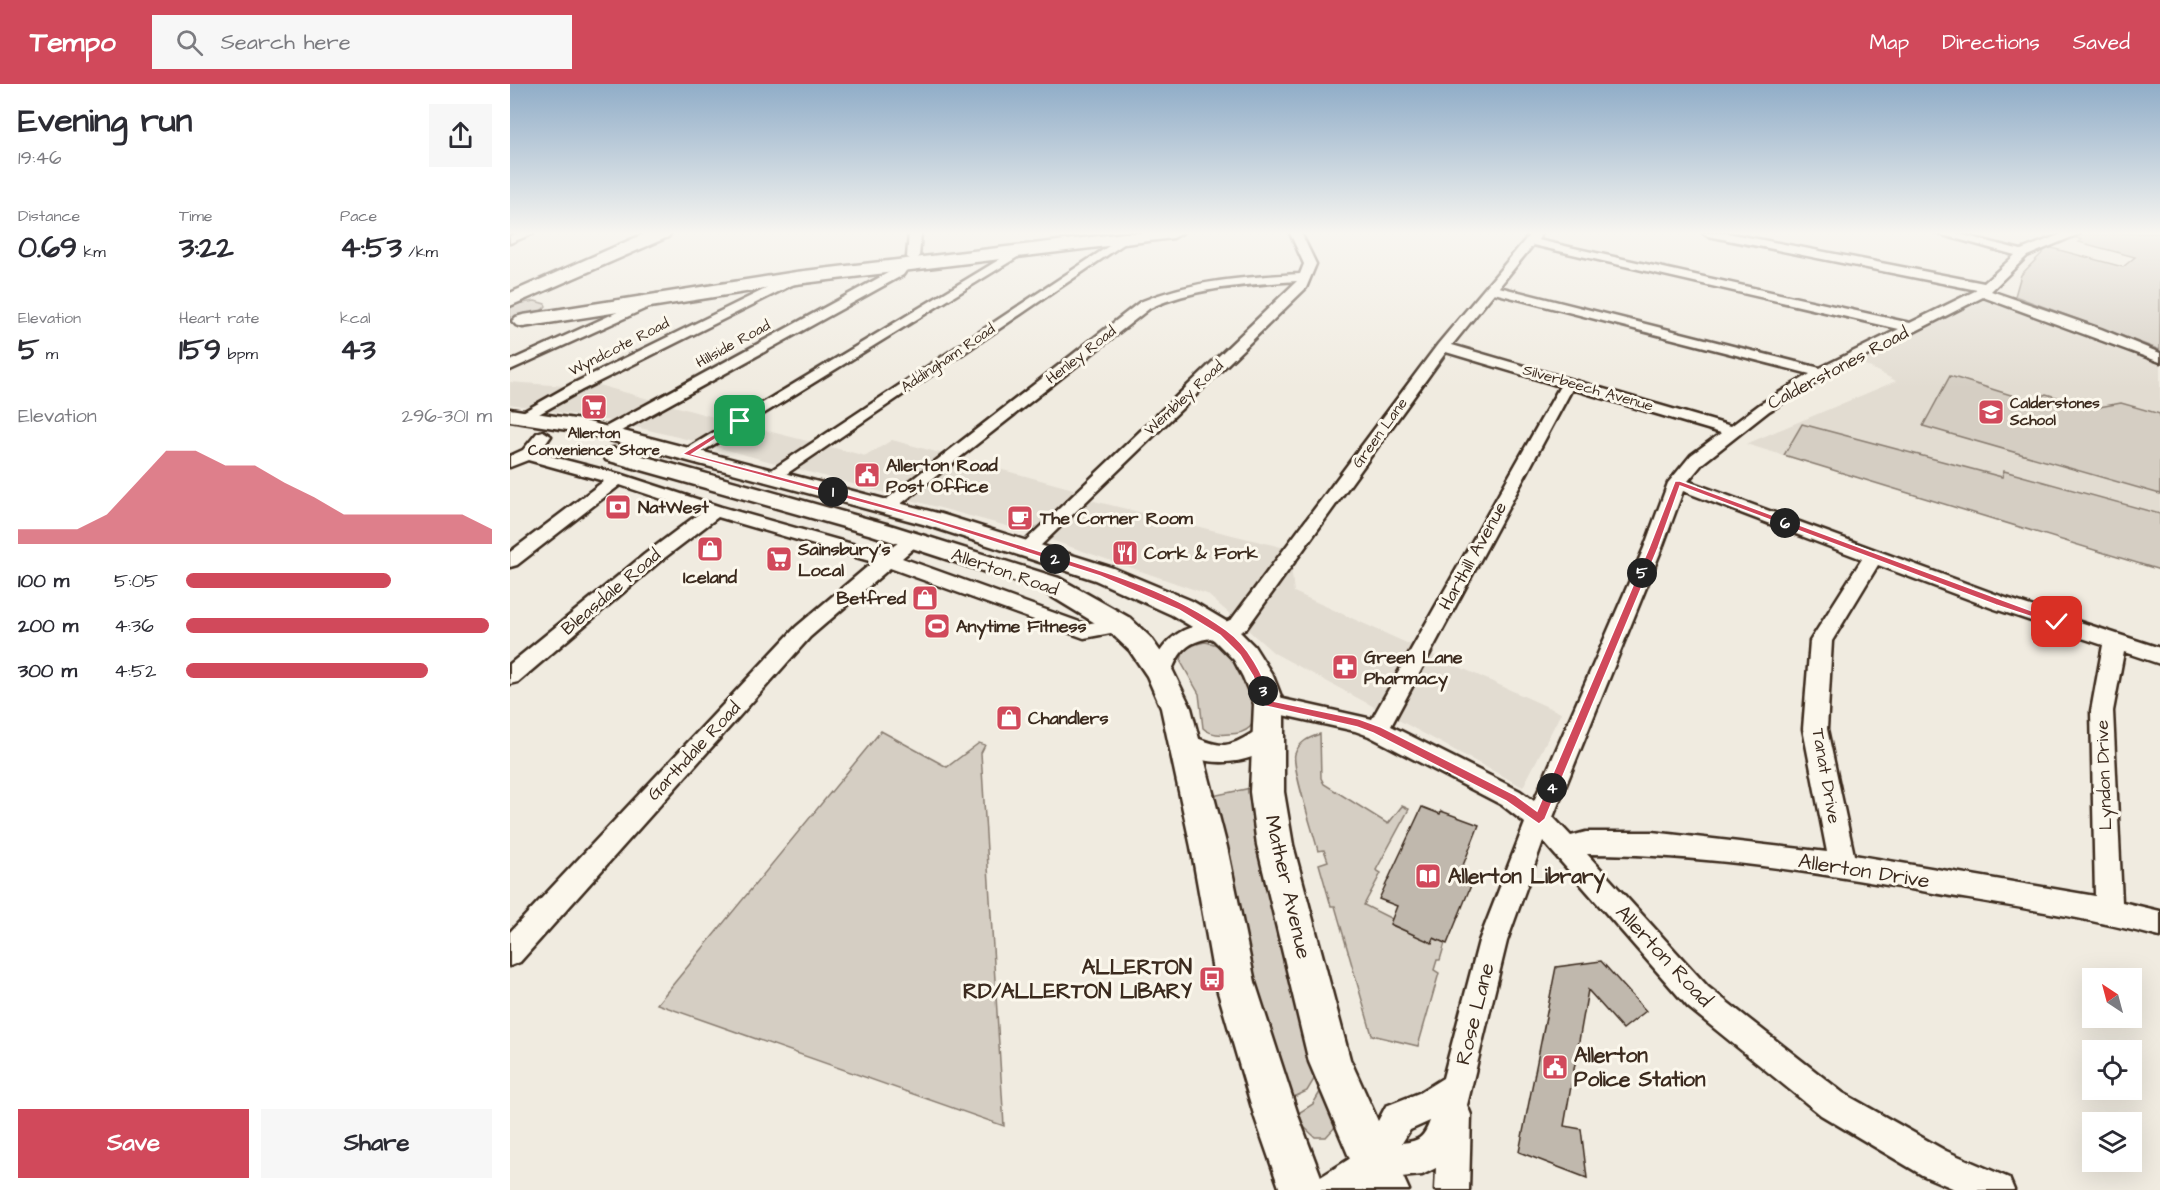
<!DOCTYPE html>
<html lang="en">
<head>
<meta charset="utf-8">
<style>
	:root { --surface:#fff; --page:#f7f7f7; --text:#2b2b33; --muted:#7c7c81; --accent:#d1495b }
	body { margin:0; font-family:"Architects Daughter",sans-serif; background:var(--page); color:var(--text); height:100vh; display:flex; flex-direction:column; font-size:22px; white-space:nowrap }
	* { box-sizing:border-box; margin:0 }
	p { font-size:20px; color:var(--muted) }
	.icon { flex:none; width:33px; height:33px; fill:none; stroke:currentColor; stroke-width:2; stroke-linecap:round; stroke-linejoin:round }
	.map { position:relative; flex:1; overflow:hidden }
	.panel { display:flex; flex-direction:column; background:var(--surface); width:510px }
	.panel>* { flex:none }
	.needle { width:39px; rotate:324deg }
	.controls { position:absolute; left:1572px; top:884px; display:grid; gap:12px }
	.controls a { display:grid; place-items:center; width:60px; height:60px; border-radius:0px; background:var(--surface); box-shadow:0 6px 24px #0002; font-size:30px }
	.pin { position:absolute; display:grid; place-items:center; width:51px; height:51px; color:#fff; margin:-26px; border-radius:12px; box-shadow:0 3px 9px #0006 }
	.km { position:absolute; width:30px; height:30px; margin:-15px; border-radius:50%; background:#222; color:#fff; font-size:16px; line-height:30px; text-align:center }
	.round { display:grid; place-items:center; flex:none; width:63px; height:63px; border-radius:0px; background:var(--page) }
	.headline { display:flex; align-items:center; justify-content:space-between; height:102px; padding:0 18px }
	h1 { font-size:33px; font-weight:800; line-height:45px }
	.metrics { display:grid; grid-template-columns:repeat(3,1fr); gap:9px; height:102px; padding:6px 18px }
	.metrics div { display:grid; align-content:center }
	.metrics b { font-size:30px; font-weight:800 }
	.metrics small { font-size:16px; font-weight:400 }
	.metrics p { font-size:16px }
	.chart { height:168px; padding:12px 18px }
	.chart p { display:flex; justify-content:space-between }
	.chart svg { width:100%; height:108px; margin-top:6px; fill:var(--accent); opacity:.7 }
	.action { display:flex; gap:12px; margin-top:auto; padding:12px 18px }
	.action a { flex:1; height:69px; border-radius:0px; background:var(--accent); color:#fff; font-size:24px; font-weight:800; line-height:69px; text-align:center }
	.action a+a { background:var(--page); color:var(--text) }
	ul { padding:0 18px; list-style:none; font-size:20px }
	li { display:grid; grid-template-columns:96px 72px 1fr; align-items:center; height:45px }
	li i { height:15px; border-radius:8px; background:var(--accent) }
	header { display:flex; align-items:center; gap:36px; box-sizing:border-box; height:84px; padding:0 30px; background:var(--accent); color:#fff }
	header strong { font-size:28px }
	nav { display:flex; gap:33px; margin-inline-start:auto; font-size:21px }
	.search { width:420px; height:54px; background:var(--page); display:flex; align-items:center; gap:15px; box-sizing:border-box; padding:0 21px; border-radius:0px; color:var(--muted); font-size:22px }
	main { display:flex; flex:1; min-height:0 }
	.map>svg:first-child { display:block }
</style>
</head>
<body>
<header>
<strong>Tempo</strong>
<div class="search"><svg class="icon" aria-label="search" viewBox="0 0 24 24"><circle cx="10" cy="10" r="6"/><path d="M15 15l6 6"/></svg>Search here</div>
<nav><a>Map</a><a>Directions</a><a>Saved</a></nav>
</header>
<main>
<section class="panel">
<div class="headline"><div><h1>Evening run</h1><p>19:46</p></div><a class="round"><svg class="icon" aria-label="share" viewBox="0 0 24 24"><path d="M12 15V3M7 8l5-5 5 5M5 13v7h14v-7"/></svg></a></div>
<div class="metrics">
<div><p>Distance</p><b>0.69<small> km</small></b></div>
<div><p>Time</p><b>3:22</b></div>
<div><p>Pace</p><b>4:53<small> /km</small></b></div>
</div>
<div class="metrics">
<div><p>Elevation</p><b>5<small> m</small></b></div>
<div><p>Heart rate</p><b>159<small> bpm</small></b></div>
<div><p>kcal</p><b>43</b></div>
</div>
<div class="chart"><p><span>Elevation</span>296–301 m</p>
<svg viewBox="0 0 160 44" preserveAspectRatio="none"><path d="M0 44V38L10 38L20 38L30 32L40 19L50 6L60 6L70 12L80 12L90 19L100 25L110 32L120 32L130 32L140 32L150 32L160 38V44z"/></svg>
</div>
<ul>
<li><b>100 m</b>5:05<i style="width:67%"></i></li>
<li><b>200 m</b>4:36<i style="width:99%"></i></li>
<li><b>300 m</b>4:52<i style="width:79%"></i></li>
</ul>
<div class="action"><a>Save</a><a>Share</a></div>
</section>
<div class="map">
<svg width="1650" height="1106" viewBox="0 0 1650 1106">
	<rect width="100%" height="100%" fill="#f0ebe0"/>
	<filter id="ink" filterUnits="userSpaceOnUse"><feTurbulence type="fractalNoise" baseFrequency=".0167" numOctaves="2"/><feDisplacementMap in="SourceGraphic" scale="12" xChannelSelector="R" yChannelSelector="G"/><feConvolveMatrix kernelMatrix="1 2 1 2 8 2 1 2 1" color-interpolation-filters="sRGB"/></filter>
	<g filter="url(#ink)">
		<path fill="#e2dcd1" d="M1475,211L1650,279V486L1236,360L1386,297L1342,274Z
			M0,298L69,303L81,299L218,337L356,372L382,356L567,406L580,416L779,465L784,508L1051,629L1013,703L764,569L697,510L515,447L184,357L101,337L0,320Z"/>
		<path fill="#d5cec3" stroke="#887c70" stroke-width="1.5" d="M1577,149H1650V266L1505,212L1511,191L1538,163L1613,183L1625,173L1569,158L1572,156L1564,153Z
			M25,217L35,220L36,222L29,229L0,237V221Z
			M1440,292L1520,317L1536,310L1584,324L1611,319L1650,330V410L1413,342Z
			M1292,340L1492,393L1494,387L1650,430V486L1274,371Z
			M695,558C703,559 710,561 716,567C728,580 754,627 740,643C735,648 726,650 719,650C710,651 699,650 693,644L689,610L671,578C671,565 683,560 695,558Z
			M371,647L437,683L469,659L475,661L471,669L494,1042L147,920Z
			M810,650L811,694L814,700L878,740L892,722L899,725L866,786L871,789L854,821L882,835L881,841L922,858L923,854L935,859L930,876H927L924,886L929,889L908,962L862,951L825,822H821L809,780L818,777L814,766L808,767C804,750 781,682 785,670C789,658 798,654 810,650Z
			M741,704L809,987L797,1007L782,1014L732,859L702,712Z
			M813,1003L826,1028V1042L816,1053H805L794,1043L787,1030L803,1020Z"/>
		<path fill="#c0b8ad" stroke="#3b2a1e" stroke-width="1.5" d="M912,723L930,730L931,727L969,741L950,789L964,794L937,860L924,854L922,859L880,840L887,822L869,815Z
			M1091,877L1136,927L1113,945L1078,906L1054,1042L1071,1045L1077,1094L1009,1068L1046,883Z"/>
		<g fill="none" stroke-linecap="round" stroke-linejoin="round">
			<defs>
				<path id="minor" d="M8,149H24L0,159V152Z
					M399,149H411L409,173L403,177L397,173Z
					M780,149H791L806,180L796,204L522,470H508L506,466L787,197C736,201 687,203 640,224L383,426H371L368,422L630,218C682,196 735,193 790,190L794,180Z
					M1021,149H1032L1028,156L1400,239L1467,206L1198,152L1193,149H1217L1474,199L1505,171L1426,149H1446L1511,166L1554,149H1571L1517,172L1481,207L1591,245L1650,269V278L1473,213L1317,292L1259,327L1193,379L1178,397L1496,514L1650,564V580L1614,568L1603,627L1612,818L1650,827V853C1579,834 1507,823 1435,811C1317,790 1197,770 1077,770L1198,903L1333,1009L1436,1067L1499,1094L1504,1106H1447L1412,1091L1311,1031L1178,923L1033,757L997,857L957,1021L961,1031L959,1106H925L926,1084L912,1091L869,1095L852,1106H804L809,1094L852,1067L876,1022L909,1009L933,994L969,857L1015,739L992,721L859,652L845,647L759,628L751,626L748,620L751,614L759,612L862,635L1050,302L936,268L736,545C713,558 688,548 671,569C665,577 662,586 658,595L650,597L642,595L639,589C650,563 664,544 694,541C705,540 712,540 722,535L928,260ZM1023,161L1389,245L1310,284L989,203ZM984,209L1300,290L1249,321L1221,342L942,261ZM1062,305L1211,349L1181,371L1158,399L1134,464L1024,717L1010,707L881,642ZM1173,407L1352,475L1300,557L1293,645L1317,768L1142,748H1076L1061,752L1043,733L1152,464ZM1368,481L1482,524L1593,561L1581,627L1585,812L1344,771L1317,645L1322,557ZM920,1037C914,1053 910,1057 892,1059L900,1046Z
					M614,152L618,153V157L266,397H254L251,393Z
					M510,163L516,167L514,169L182,374L176,375L168,370Z
					M394,177L400,181L393,191L102,352L96,354L88,349L90,346L385,185L390,178Z
					M286,190L290,191L292,194L290,197L72,306L18,336H6L4,333L62,300Z
					M147,210L153,214L152,217L0,286V277Z
					M33,347L41,352L29,369L32,370L113,391L211,423L374,469L396,453H410L412,457L392,474L575,540L610,534L617,536L620,541L617,546L574,554L380,484L300,553L10,878L0,882V848L286,543L363,478L208,433L149,478L8,598L0,600V580L135,470L191,428L110,401L7,481L0,483V468L94,397L18,376L0,383V372L13,366L27,349Z
					M758,641L766,644L770,650C754,678 712,683 685,674C676,671 667,668 662,659L666,653C682,647 697,662 715,661C732,659 743,646 758,641Z"/>
				<path id="secondary" d="M0,325L71,336L431,430L603,484L682,517L724,542L744,562L763,592L774,620V708L783,761L840,975L899,1106H853L799,978L747,761L740,708L744,620L733,593L724,576L704,556L662,531L585,496L413,440L70,348L0,337Z
					M104,364L380,441L549,494L620,534L640,553L660,581L681,624L717,763L745,898L789,1034L816,1106H770L745,1034L705,898L681,763L651,624L637,592L620,567L600,548L531,506L362,451L96,376L93,371L96,366Z"/>
				<path id="trunk" d="M136,149H161L158,153L0,222V209Z
					M615,149H672L663,154L286,200L13,243L6,241L2,237L6,233L13,231L286,188Z"/>
			</defs>
			<use href="#minor" stroke="#3b2a1e" stroke-width="5"/>
			<use href="#secondary" stroke="#3b2a1e" stroke-width="5"/>
			<use href="#trunk" stroke="#3b2a1e" stroke-width="5"/>
			<use href="#minor" fill="#fbf7ec" fill-rule="evenodd"/>
			<use href="#secondary" fill="#fbf7ec" fill-rule="evenodd"/>
			<use href="#trunk" fill="#fbf7ec" fill-rule="evenodd"/>
		</g>
	</g>
	<linearGradient id="sky" x2="0" y2="1"><stop stop-color="#90adc8"/><stop offset="0.49" stop-color="#f8f6f1"/><stop offset="1" stop-color="#f8f6f1" stop-opacity="0"/></linearGradient>
	<rect width="1650" height="304" fill="url(#sky)"/>
	<path fill="#d1495b" stroke="#fff" stroke-width="1.5" d="M227,336L233,337L182,370C295,399 408,428 519,464C586,485 658,504 716,546C740,563 752,590 763,617L849,635L871,643L1005,711L1027,727L1139,464L1165,397H1170L1552,538L1547,541L1486,521L1170,402L1148,464L1035,735L1029,740L996,717L863,649L847,643L755,622L743,592L730,571L710,551L669,526L590,492L419,437L172,370Z"/>
	<defs>
		<symbol id="supermarket-square" viewBox="-11 -11 22 22"><rect x="-9" y="-9" width="18" height="18" rx="4" fill="#d1495b" stroke="#fbf7ec"/><path d="M-6-5.5h2.5l.6 2H6L4.5 2H-2.5L-4.4-4H-6ZM-1.5 3.2a1.3 1.3 0 1 0 .1 0ZM3 3.2a1.3 1.3 0 1 0 .1 0Z" fill="#fff"/></symbol>
		<symbol id="school-square" viewBox="-11 -11 22 22"><rect x="-9" y="-9" width="18" height="18" rx="4" fill="#d1495b" stroke="#fbf7ec"/><path d="M0-5L7-2L0 1L-7-2ZM-4 1L0 2.5L4 1V4Q0 6-4 4Z" fill="#fff"/></symbol>
		<symbol id="civic-square" viewBox="-11 -11 22 22"><rect x="-9" y="-9" width="18" height="18" rx="4" fill="#d1495b" stroke="#fbf7ec"/><path d="M-.6-6.5H3V-4.5H.6V-3L4-1V1h2V6H-6V1h2V-1L-.6-3ZM-1.2 2.5V6h2.4V2.5Z" fill="#fff"/></symbol>
		<symbol id="bank-square" viewBox="-11 -11 22 22"><rect x="-9" y="-9" width="18" height="18" rx="4" fill="#d1495b" stroke="#fbf7ec"/><path d="M-6-4H6V4H-6ZM0-2.3a2.3 2.3 0 1 0 0 4.6a2.3 2.3 0 1 0 0-4.6Z" fill="#fff"/></symbol>
		<symbol id="cafe-square" viewBox="-11 -11 22 22"><rect x="-9" y="-9" width="18" height="18" rx="4" fill="#d1495b" stroke="#fbf7ec"/><path d="M-5.5-4.5H6V0H3Q3 3.5 0 3.5H-2.5Q-5.5 3.5-5.5 0ZM3-3.2v2h1.7v-2ZM-6 4.5H4V6H-6Z" fill="#fff"/></symbol>
		<symbol id="shop-square" viewBox="-11 -11 22 22"><rect x="-9" y="-9" width="18" height="18" rx="4" fill="#d1495b" stroke="#fbf7ec"/><path d="M-5-2.5h2.3a2.7 3.5 0 0 1 5.4 0H5L5.5 6h-11ZM-1.5-2.5h3a1.5 2.3 0 0 0-3 0Z" fill="#fff"/></symbol>
		<symbol id="restaurant-square" viewBox="-11 -11 22 22"><rect x="-9" y="-9" width="18" height="18" rx="4" fill="#d1495b" stroke="#fbf7ec"/><path d="M-5-6h1v4h1v-4h1v4h1v-4h1v5L-1.5 .5V6h-2V.5L-5-1ZM5-6V6H3V1.5H1.5Q1.5-4 5-6Z" fill="#fff"/></symbol>
		<symbol id="stadium-square" viewBox="-11 -11 22 22"><rect x="-9" y="-9" width="18" height="18" rx="4" fill="#d1495b" stroke="#fbf7ec"/><path d="M0-5a6.5 5 0 1 0 0 10a6.5 5 0 1 0 0-10ZM-3.5-1.8h7v3.6h-7Z" fill="#fff"/></symbol>
		<symbol id="pharmacy-square" viewBox="-11 -11 22 22"><rect x="-9" y="-9" width="18" height="18" rx="4" fill="#d1495b" stroke="#fbf7ec"/><path d="M-2-6h4v4h4v4h-4v4h-4v-4h-4v-4h4Z" fill="#fff"/></symbol>
		<symbol id="library-square" viewBox="-11 -11 22 22"><rect x="-9" y="-9" width="18" height="18" rx="4" fill="#d1495b" stroke="#fbf7ec"/><path d="M-6-4Q-3-5.5-.7-3.5V5Q-3 3-6 4ZM6-4Q3-5.5 .7-3.5V5Q3 3 6 4Z" fill="#fff"/></symbol>
		<symbol id="bus-square" viewBox="-11 -11 22 22"><rect x="-9" y="-9" width="18" height="18" rx="4" fill="#d1495b" stroke="#fbf7ec"/><path d="M-5-6H5V4H4V6H2V4H-2V6H-4V4H-5ZM-3.5-4V0h7V-4ZM-3.5 1.2v1.5H-2V1.2ZM2 1.2v1.5H3.5V1.2Z" fill="#fff"/></symbol>
	</defs>
	<g fill-rule="evenodd">
		<use href="#supermarket-square" x="69" y="308" width="30" height="30"/>
		<use href="#school-square" x="1466" y="313" width="30" height="30"/>
		<use href="#civic-square" x="342" y="376" width="30" height="30"/>
		<use href="#bank-square" x="93" y="408" width="30" height="30"/>
		<use href="#cafe-square" x="495" y="419" width="30" height="30"/>
		<use href="#shop-square" x="185" y="450" width="30" height="30"/>
		<use href="#restaurant-square" x="600" y="454" width="30" height="30"/>
		<use href="#supermarket-square" x="254" y="460" width="30" height="30"/>
		<use href="#shop-square" x="400" y="499" width="30" height="30"/>
		<use href="#stadium-square" x="412" y="527" width="30" height="30"/>
		<use href="#pharmacy-square" x="820" y="568" width="30" height="30"/>
		<use href="#shop-square" x="484" y="619" width="30" height="30"/>
		<use href="#library-square" x="903" y="777" width="30" height="30"/>
		<use href="#bus-square" x="687" y="880" width="30" height="30"/>
		<use href="#civic-square" x="1030" y="968" width="30" height="30"/>
	</g>
	<g text-anchor="middle" dominant-baseline="central" stroke-width="6" stroke-linejoin="round" paint-order="stroke">
		<g font-size="15" fill="#3b2a1e" stroke="#fbf7ec">
			<text transform="translate(223 260) rotate(-29)">Hillside Road</text>
			<text transform="translate(109 263) rotate(-27)">Wyndcote Road</text>
			<text transform="translate(571 271) rotate(-38)">Henley Road</text>
			<text transform="translate(438 274) rotate(-34)">Addingham Road</text>
			<text transform="translate(1078 304) rotate(16)">Silverbeech Avenue</text>
			<text transform="translate(674 314) rotate(-43)">Wembley Road</text>
			<text transform="translate(870 349) rotate(-54)">Green Lane</text>
		</g>
		<g font-size="15" font-weight="bold" fill="#3b2a1e" stroke="#fbf7ec" text-anchor="start">
			<text x="1500" y="319">Calderstones<tspan x="1500" dy="17">School</tspan></text>
			<text x="84" y="349" text-anchor="middle">Allerton<tspan x="84" dy="17">Convenience Store</tspan></text>
		</g>
		<g font-size="18" fill="#3b2a1e" stroke="#fbf7ec">
			<text transform="translate(1328 284) rotate(-28)">Calderstones Road</text>
			<text transform="translate(963 472) rotate(-61)">Harthill Avenue</text>
			<text transform="translate(495 488) rotate(19)">Allerton Road</text>
			<text transform="translate(101 508) rotate(-40)">Bleasdale Road</text>
			<text transform="translate(184 667) rotate(-47)">Garthdale Road</text>
			<text transform="translate(1594 691) rotate(-92)">Lyndon Drive</text>
			<text transform="translate(1316 692) rotate(80)">Tanat Drive</text>
		</g>
		<g font-size="18" font-weight="bold" fill="#3b2a1e" stroke="#fbf7ec" text-anchor="start">
			<text x="376" y="381">Allerton Road<tspan x="376" dy="21">Post Office</tspan></text>
			<text x="128" y="423">NatWest</text>
			<text x="530" y="434">The Corner Room</text>
			<text x="288" y="465">Sainsbury's<tspan x="288" dy="21">Local</tspan></text>
			<text x="634" y="469">Cork &amp; Fork</text>
			<text x="200" y="493" text-anchor="middle">Iceland</text>
			<text x="396" y="514" text-anchor="end">Betfred</text>
			<text x="446" y="542">Anytime Fitness</text>
			<text x="854" y="573">Green Lane<tspan x="854" dy="21">Pharmacy</tspan></text>
			<text x="518" y="634">Chandlers</text>
		</g>
		<g font-size="21" fill="#3b2a1e" stroke="#fbf7ec">
			<text transform="translate(1354 787) rotate(9)">Allerton Drive</text>
			<text transform="translate(778 803) rotate(77)">Mather Avenue</text>
			<text transform="translate(1154 872) rotate(47)">Allerton Road</text>
			<text transform="translate(965 930) rotate(-76)">Rose Lane</text>
		</g>
		<g font-size="21" font-weight="bold" fill="#3b2a1e" stroke="#fbf7ec" text-anchor="start">
			<text x="938" y="792">Allerton Library</text>
			<text x="682" y="883" text-anchor="end">ALLERTON<tspan x="682" dy="24">RD/ALLERTON LIBARY</tspan></text>
			<text x="1064" y="971">Allerton<tspan x="1064" dy="24">Police Station</tspan></text>
		</g>
	</g>
</svg>
<div class="controls">
<a><svg class="needle" viewBox="-14 -14 28 28"><path d="M0-13l5 13h-10z" fill="#e53935"/><path d="M0 13l5-13h-10z" fill="#7c7c81"/></svg></a>
<a><svg class="icon" aria-label="locate" viewBox="0 0 24 24"><circle cx="12" cy="12" r="6"/><path d="M12 2v4M12 18v4M2 12h4M18 12h4"/></svg></a>
<a><svg class="icon" aria-label="layers" viewBox="0 0 24 24"><path d="M12 4l9 5-9 5-9-5zM3 14l9 5 9-5"/></svg></a>
</div>
<div class="pin" style="left:230px;top:337px;background:#1e9e55"><svg class="icon" aria-label="arrive" viewBox="0 0 24 24"><path d="M6 21V4h12l-3 4 3 4H6"/></svg></div>
<div class="pin" style="left:1547px;top:538px;background:#d93025"><svg class="icon" aria-label="check" viewBox="0 0 24 24"><path d="M5 12l5 5 9-10"/></svg></div>
<b class="km" style="left:323px;top:408px">1</b>
<b class="km" style="left:545px;top:475px">2</b>
<b class="km" style="left:753px;top:607px">3</b>
<b class="km" style="left:1042px;top:704px">4</b>
<b class="km" style="left:1132px;top:489px">5</b>
<b class="km" style="left:1275px;top:439px">6</b>
</div>
</main>
</body>
</html>
